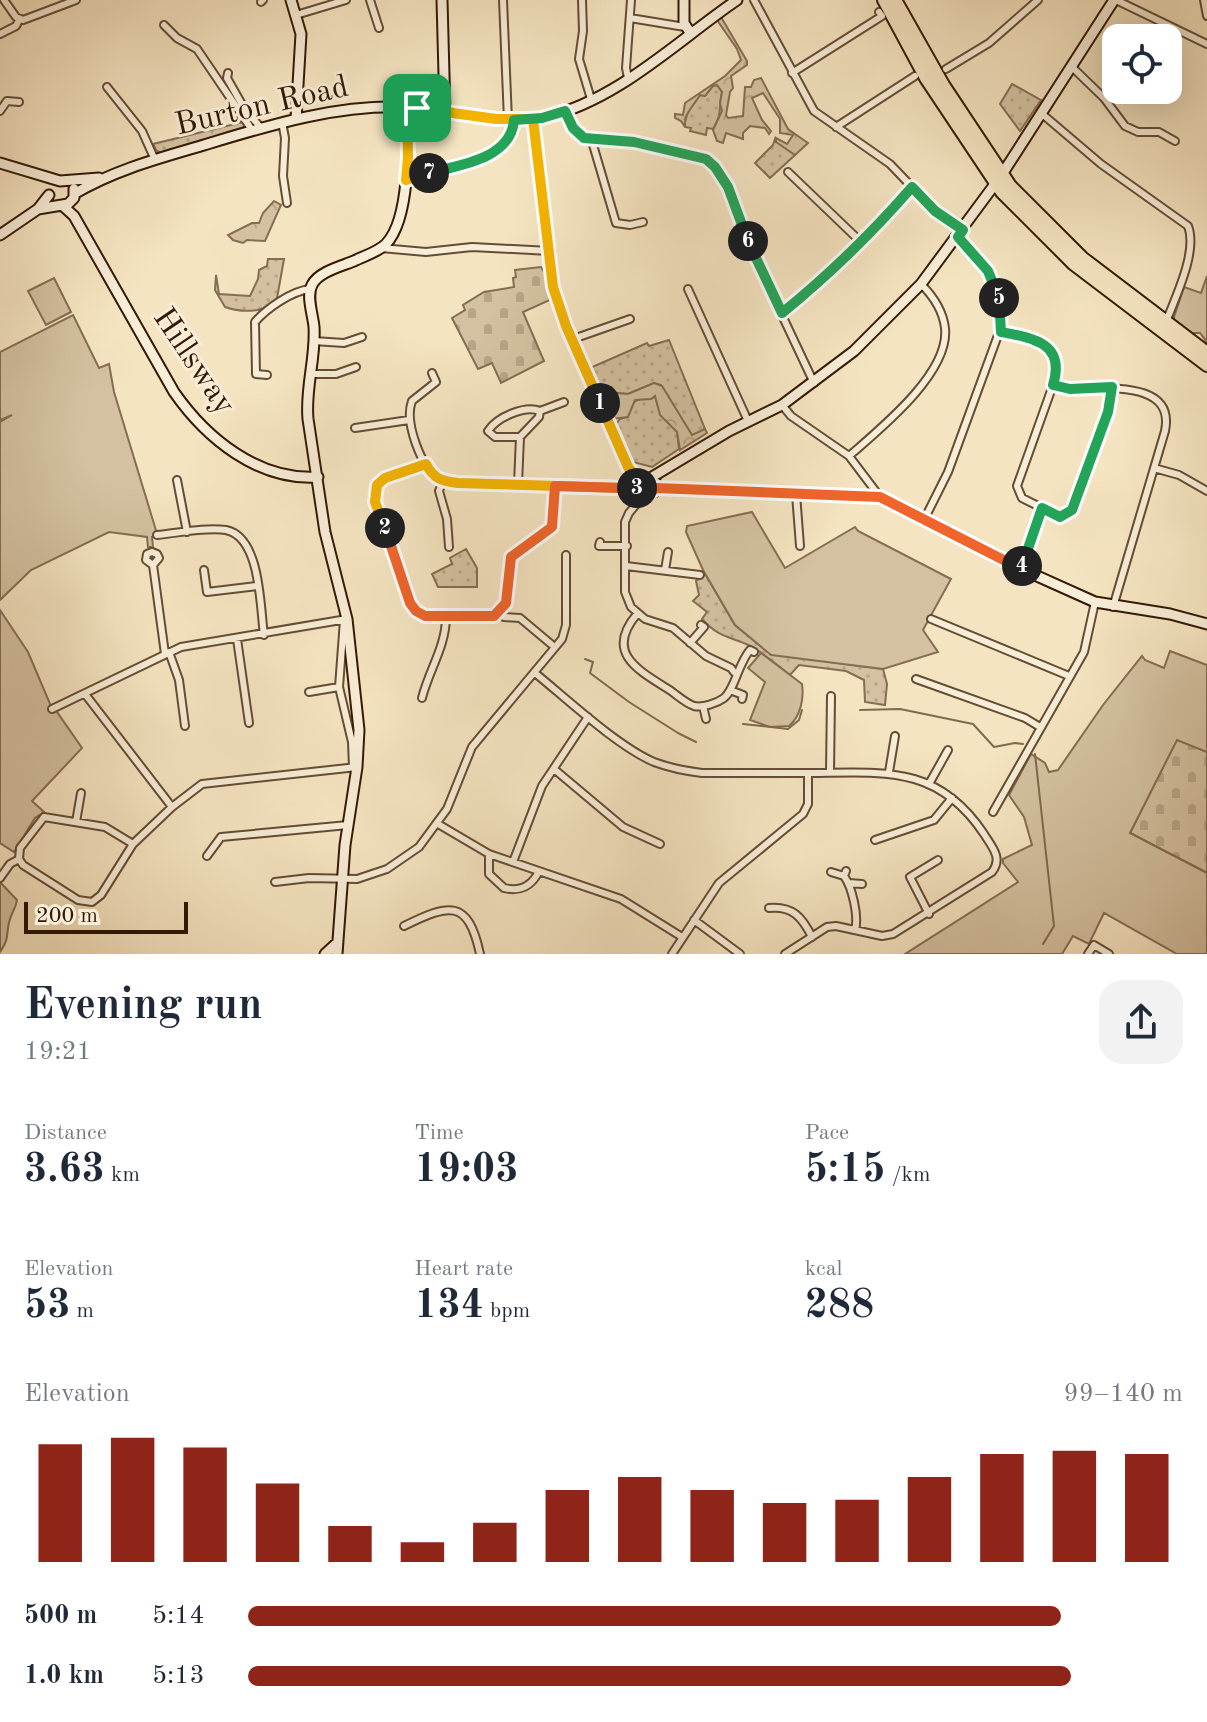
<!DOCTYPE html>
<html lang="en">
<head>
<meta charset="utf-8">
<style>
	:root { --surface:#fff; --page:#f2f2f3; --text:#1f2937; --muted:#747a83; --accent:#8f2418 }
	body { margin:0; font-family:"Old Standard TT",serif; background:var(--page); color:var(--text); height:100vh; display:flex; flex-direction:column; font-size:30px; white-space:nowrap }
	* { box-sizing:border-box; margin:0 }
	p { font-size:26px; color:var(--muted) }
	.icon { flex:none; width:44px; height:44px; fill:none; stroke:currentColor; stroke-width:2; stroke-linecap:round; stroke-linejoin:round }
	.map { position:relative; height:954px; overflow:hidden }
	.drawer { display:flex; flex-direction:column; background:var(--surface); flex:1 }
	.drawer>* { flex:none }
	.tools { position:absolute; left:1102px; top:24px; display:grid; gap:16px }
	.tools a { display:grid; place-items:center; width:80px; height:80px; border-radius:16px; background:var(--surface); box-shadow:0 8px 32px #0002; font-size:40px }
	.scale { position:absolute; left:24px; bottom:20px; width:164px; box-sizing:border-box; padding-left:8px; border:4px solid #341905; border-top:0; font-size:22px; line-height:28px; white-space:nowrap; color:#341905; -webkit-text-stroke:6px #f8edd7; paint-order:stroke }
	.pin { position:absolute; display:grid; place-items:center; width:68px; height:68px; color:#fff; margin:-34px; border-radius:16px; box-shadow:0 4px 12px #0006 }
	.km { position:absolute; width:40px; height:40px; margin:-20px; border-radius:50%; background:#222; color:#fff; font-size:22px; line-height:40px; text-align:center }
	.round { display:grid; place-items:center; flex:none; width:84px; height:84px; border-radius:24px; background:var(--page) }
	.summary { display:flex; align-items:center; justify-content:space-between; height:136px; padding:0 24px }
	h1 { font-size:44px; font-weight:800; line-height:60px }
	.stats { display:grid; grid-template-columns:repeat(3,1fr); gap:12px; height:136px; padding:8px 24px }
	.stats div { display:grid; align-content:center }
	.stats b { font-size:40px; font-weight:800 }
	.stats small { font-size:22px; font-weight:400 }
	.stats p { font-size:22px }
	.chart { height:224px; padding:16px 24px }
	.chart p { display:flex; justify-content:space-between }
	.chart svg { width:100%; height:144px; margin-top:8px; stroke:var(--accent); stroke-width:6 }
	ul { padding:0 24px; list-style:none; font-size:26px }
	li { display:grid; grid-template-columns:128px 96px 1fr; align-items:center; height:60px }
	li i { height:20px; border-radius:10px; background:var(--accent) }
	.map>svg:first-child { display:block }
</style>
</head>
<body>
<div class="map">
<svg width="1207" height="954" viewBox="0 0 1207 954">
	<defs>
		<pattern id="grass-dots" width="8" height="8" patternUnits="userSpaceOnUse" patternTransform="scale(2)"><rect width="8" height="8" fill="#d4c1a1"/><path d="M2 2h.1M6 6h.1" fill="none" stroke="#b7a589" stroke-width="1.8" stroke-linecap="round"/></pattern>
		<pattern id="forest-crowns" width="20" height="18" patternUnits="userSpaceOnUse" patternTransform="scale(2)"><rect width="20" height="18" fill="#d4c1a1"/><path d="M2 6a3 3 0 1 1 6 0M12 15a3 3 0 1 1 6 0" fill="none" stroke="#b7a589"/></pattern>
		<pattern id="cemetery-stones" width="16" height="16" patternUnits="userSpaceOnUse" patternTransform="scale(2)"><rect width="16" height="16" fill="#d4c1a1"/><path d="M2 7V4a2 2 0 0 1 4 0v3zM10 15v-3a2 2 0 0 1 4 0v3z" fill="#b7a589"/></pattern>
	</defs>
	<rect width="100%" height="100%" fill="#f5e4c1"/>
	<filter id="stains"><feTurbulence type="fractalNoise" baseFrequency=".0025" numOctaves="4"/><feColorMatrix values="0 0 0 0 .2 0 0 0 0 .09 0 0 0 0 .02 0 0 0 .5 -.17"/></filter>
	<radialGradient id="worn" r=".72"><stop offset=".6" stop-color="#630" stop-opacity="0"/><stop offset="1" stop-color="#630" stop-opacity=".3"/></radialGradient>
	<path fill="url(#grass-dots)" stroke="#846d53" stroke-width="2" d="M1012,84L1041,100L1020,131L1000,104Z
		M717,85L722,92C718,107 723,114 713,129L707,128L706,135L690,131L691,128L685,127C684,116 692,103 700,95L705,96L713,86Z
		M243,122L247,126L161,153L156,150L153,144Z
		M775,139L776,142L783,144L795,155L770,178L755,163L773,145Z
		M268,259H284L276,304C261,312 242,313 225,307L215,290L216,275L219,294L250,296L258,279L259,270L267,266Z
		M669,340L705,429L692,436L661,385L654,383L628,394L616,393L606,398L590,368L647,343L649,346Z
		M655,396L658,406L677,432L679,449L652,467L633,462L616,424L620,419L627,417L633,402L640,399H651Z
		M466,549L477,568V587H438L432,574L452,564L450,558Z
		M703,570L735,625L771,654L883,669L887,684L885,705L865,702L864,680L846,671L799,665L790,675C778,666 765,654 752,647C732,636 721,640 702,619L707,612L693,601L699,595L696,581L701,577Z"/>
	<path fill="url(#forest-crowns)" stroke="#846d53" stroke-width="2" d="M721,17L747,61V65L731,76L733,88L730,92L726,115L728,118L743,116L745,87H751L754,80L761,78L788,129L808,143L795,155L776,142V138L787,144L793,135L780,133V119L763,93L752,98L762,120L771,131L769,134L765,128L750,126L743,133V139L726,133L723,143L717,141L713,130L722,111L720,104L722,92L717,85L713,86L705,96L700,95C695,104 683,114 685,127L681,121L675,118V114L683,115L685,103L725,76L741,60L737,49L717,20Z
		M274,201L281,205L265,241L247,240L243,243L233,240L228,235L252,223H259L263,213Z
		M654,383L662,386L692,435L705,429L707,433L680,450L677,432L660,415L655,396L651,399L635,400L628,417L612,419L600,391L606,398L615,393L628,394Z"/>
	<path fill="url(#cemetery-stones)" stroke="#846d53" stroke-width="2" d="M541,267L546,275L552,299L523,312L544,361L501,383L492,363L478,369L452,318L465,310L463,305L484,292L514,287L513,278L516,277L515,270Z
		M1177,739L1207,752V873L1130,833Z"/>
	<path fill="#d4c1a1" stroke="#846d53" stroke-width="2" d="M1207,276V342L1200,333H1192L1174,320V317L1184,287L1201,293Z
		M54,278L71,312L46,325L28,291Z
		M73,315L99,368L109,364L114,392L158,537H152L153,547H148L147,537L109,532L31,570L0,600V422L12,415L0,420V352Z
		M752,512L785,568L855,527L858,531L951,579L923,630L938,652L883,669L771,655L735,625L703,570L686,532L687,526Z
		M0,610L28,652L53,711L57,712L82,748L32,801L44,812L35,818L14,852L0,843Z
		M1170,651L1207,665V752L1177,740L1130,833L1207,873V954H1177L1104,913L1089,944L1073,936L1062,954H905L1018,882L1003,863V859L1032,845L1024,817L1009,795L1031,754L1045,763L1049,772L1058,770L1103,705L1142,656L1145,660L1164,668Z
		M761,653L802,684C804,698 801,716 789,726L770,727L750,720L765,682L748,668Z
		M0,882L17,900C16,908 12,912 10,919C5,934 11,936 0,952Z"/>
	<g fill="none" stroke-linecap="round" stroke-linejoin="round">
		<path stroke="#80694f" stroke-width="2" d="M585,659L593,662L590,673L629,702L678,733L696,742
			M860,710L900,709L973,724L994,747L1015,743L1023,744
			M743,724L788,729L799,720L802,710
			M1035,754L1054,926L1043,944"/>
		<defs>
			<path id="street" d="M4,0L16,17L23,20L76,0
				M370,0L379,28
				M503,0L508,120
				M582,0L583,31L579,59L591,99
				M754,0L814,111L890,164L935,211L961,230
				M1116,0L1207,44
				M1204,0L1207,16
				M261,2L263,0
				M296,15L346,0
				M630,18L685,27
				M164,25L177,38L197,49L252,130
				M0,34L16,26L19,20
				M1071,66L1104,98L1125,126L1138,132H1159L1175,141
				M946,69L989,43L1038,0
				M228,73L227,78L244,108L261,128
				M792,73L882,16L879,12
				M628,78L626,68L631,0
				M107,87L142,131L155,160
				M0,111L7,101L19,102
				M565,111L573,128L584,138L616,139L673,150L697,156L713,165L733,197L748,243L814,383
				M1041,113L1101,164L1188,226C1198,252 1175,298 1166,322
				M282,122L285,138L283,176L287,203
				M836,127L915,76
				M591,138L616,223L630,225L643,222
				M788,172L862,243
				M406,180C439,171 510,162 514,120
				M381,248L426,252L472,247L550,251L533,119
				M688,289L748,421
				M782,313C830,274 872,233 912,187
				M1001,332C1032,338 1067,343 1053,385L1017,486L1022,498L1042,508L1021,569
				M573,339L630,319
				M314,341L344,343L362,337
				M432,373L436,382L412,401C404,422 421,467 439,480L623,488L636,484
				M312,374H336L356,367
				M267,375L256,374L255,322C267,308 292,291 310,289
				M1053,385C1083,394 1177,372 1165,431L1113,607
				M782,405L791,416L849,456L880,497
				M540,411L564,402
				M355,428L409,420
				M849,456C880,429 950,373 945,328C943,311 933,296 921,284
				M426,464C407,470 379,473 374,495L410,603L416,611L425,616C445,618 500,625 507,601C511,587 506,572 511,557L552,527L555,486
				M1154,468L1179,475L1207,491
				M177,480L187,532
				M443,481L439,491L447,519L449,547
				M518,484L520,437H495L488,431C497,417 525,405 540,411L539,417L520,437
				M796,494L800,546
				M644,495L629,513L625,522V592L631,607L645,619L673,628L706,656L731,668L734,672
				M1042,508L1060,517L1072,510L1108,412L1112,387
				M924,520L948,472L1001,327C1003,291 986,259 958,237
				M157,535C178,533 205,527 226,530C261,537 260,607 264,635
				M600,542L599,546H627
				M153,565L146,560L147,554L152,552L157,554L159,558L153,565L165,654
				M626,566L700,575
				M204,570L207,592L257,586
				M665,570L668,552
				M499,613L504,617L520,618L551,644
				M637,614C605,652 636,669 668,689C676,694 685,703 694,706C703,708 717,703 724,698C735,689 738,664 750,650L754,652
				M931,619L1069,676
				M344,620L339,687L352,742L353,767
				M237,639L249,723
				M690,643L704,627L701,625
				M169,652L179,680L185,726
				M535,673C567,699 617,746 654,762C670,768 685,771 702,773C739,773 777,773 814,773C886,772 939,766 984,834C992,847 1003,858 992,872L893,934L882,936L836,926L827,927L785,954
				M916,679L1025,718L1040,727
				M730,690L743,695L742,699
				M309,692L339,687
				M85,694L172,807
				M422,698C429,670 446,646 446,617
				M703,706L706,719
				M52,709L181,647L347,619
				M554,769L623,827L660,844
				M830,772L831,696
				M889,772L895,736
				M929,784L948,750
				M993,812L1084,652L1095,602
				M76,822L81,793
				M438,824L489,854L621,899L682,937
				M875,840L934,820L952,798
				M489,854V874L504,888C520,892 532,886 539,871
				M207,856L221,837L348,825
				M19,859L23,865L78,900L92,902L101,895L133,844L172,807L202,784L357,767
				M513,862L542,786L588,717
				M831,872L844,876L846,871
				M844,876C852,887 859,916 855,930
				M0,878L10,864L19,859L20,848L44,817L105,827L133,844
				M275,882L309,878L357,879L387,869L419,847L447,809L472,747L562,639L566,625V555
				M849,883L862,884
				M769,908C793,906 802,917 812,937
				M929,914L910,877L938,860
				M694,920L740,954
				M404,926C449,904 468,898 480,954
				M672,954L719,883L803,814L808,804V773
				M1088,954L1094,945L1109,954"/>
			<path id="secondary" d="M291,0L301,34L296,119
				M442,0L445,112
				M684,0V23L691,34
				M0,163L60,181L99,178
				M1001,176L1114,0
				M74,194C114,170 160,158 204,145C270,125 337,104 407,107C453,108 499,128 546,117C618,100 677,41 737,0
				M63,206L74,216L174,392C206,438 258,481 318,477
				M38,209L68,204L74,198V189
				M0,235L38,209L49,195
				M550,251L551,279L561,314L619,449L628,467L638,479
				M652,477L729,431L782,405L854,351L921,284L995,184
				M638,479L637,489L644,495L654,492L656,483
				M656,488L880,497L997,558L1095,602L1170,614L1207,624
				M325,954L338,942
				M337,954L345,845L357,767L359,730L347,619L325,532L308,419C305,388 316,358 314,327C313,315 306,296 312,285C318,272 342,266 354,261C364,256 378,252 386,244C411,218 408,140 407,107"/>
			<path id="highway" d="M884,0L926,78L1002,192L1074,264L1207,365
				M895,0L943,85L1010,186L1082,258L1207,353"/>
		</defs>
		<use href="#street" stroke="#644c34" stroke-width="10"/>
		<use href="#secondary" stroke="#341905" stroke-width="13"/>
		<use href="#highway" stroke="#341905" stroke-width="16"/>
		<use href="#street" stroke="#f8edd7" stroke-width="6"/>
		<use href="#secondary" stroke="#f8edd7" stroke-width="9"/>
		<use href="#highway" stroke="#f5e4c1" stroke-width="12"/>
	</g>
	<g fill="none" stroke-linecap="round" stroke-linejoin="round">
		<defs>
			<path id="split-1" d="M417,108L496,119H533L553,287L566,326L600,403"/>
			<path id="split-2" d="M385,528L375,502L377,485L385,478L426,464C434,479 441,481 458,483L623,488L636,484L638,479L628,467L600,403"/>
			<path id="split-3" d="M385,528L410,603L416,611L425,616H494L506,603L511,557L552,527L555,486L623,488L636,484L637,488"/>
			<path id="split-4" d="M637,488L640,493L647,495L656,488L880,497L1021,569L1022,566"/>
			<path id="split-5" d="M999,298L1001,332C1033,338 1066,343 1053,385L1070,389L1112,387L1108,412L1072,510L1060,517L1042,508L1022,566"/>
			<path id="split-6" d="M748,241L782,313C830,274 872,233 912,187L935,211L963,230L958,237L988,271L999,298"/>
			<path id="split-7" d="M429,173C460,165 511,159 514,120L542,118L565,111L573,128L584,138L634,142L706,159L715,167L728,187L748,241"/>
			<path id="split-8" d="M417,108L407,107L408,157L406,180L429,173"/>
		</defs>
		<use href="#split-1" stroke="#fff" stroke-width="16"/>
		<use href="#split-2" stroke="#fff" stroke-width="16"/>
		<use href="#split-3" stroke="#fff" stroke-width="16"/>
		<use href="#split-4" stroke="#fff" stroke-width="16"/>
		<use href="#split-5" stroke="#fff" stroke-width="16"/>
		<use href="#split-6" stroke="#fff" stroke-width="16"/>
		<use href="#split-7" stroke="#fff" stroke-width="16"/>
		<use href="#split-8" stroke="#fff" stroke-width="16"/>
		<use href="#split-1" stroke="#f5b400" stroke-width="10"/>
		<use href="#split-2" stroke="#f5b400" stroke-width="10"/>
		<use href="#split-3" stroke="#f0652b" stroke-width="10"/>
		<use href="#split-4" stroke="#f0652b" stroke-width="10"/>
		<use href="#split-5" stroke="#22a559" stroke-width="10"/>
		<use href="#split-6" stroke="#22a559" stroke-width="10"/>
		<use href="#split-7" stroke="#22a559" stroke-width="10"/>
		<use href="#split-8" stroke="#f5b400" stroke-width="10"/>
	</g>
	<g text-anchor="middle" dominant-baseline="central" stroke-width="6" stroke-linejoin="round" paint-order="stroke">
		<g font-size="32" fill="#341905" stroke="#f8edd7">
			<text transform="translate(262 107) rotate(-13)">Burton Road</text>
			<text transform="translate(193 362) rotate(56)">Hillsway</text>
		</g>
	</g>
	<rect width="100%" height="100%" filter="url(#stains)"/>
	<rect width="100%" height="100%" fill="url(#worn)"/>
</svg>
<div class="tools">
<a><svg class="icon" aria-label="locate" viewBox="0 0 24 24"><circle cx="12" cy="12" r="6"/><path d="M12 2v4M12 18v4M2 12h4M18 12h4"/></svg></a>
</div>
<div class="scale">200 m</div>
<div class="pin" style="left:417px;top:108px;background:#1e9e55"><svg class="icon" aria-label="arrive" viewBox="0 0 24 24"><path d="M6 21V4h12l-3 4 3 4H6"/></svg></div>
<b class="km" style="left:600px;top:403px">1</b>
<b class="km" style="left:385px;top:528px">2</b>
<b class="km" style="left:637px;top:488px">3</b>
<b class="km" style="left:1022px;top:566px">4</b>
<b class="km" style="left:999px;top:298px">5</b>
<b class="km" style="left:748px;top:241px">6</b>
<b class="km" style="left:429px;top:173px">7</b>
</div>
<section class="drawer">
<div class="summary"><div><h1>Evening run</h1><p>19:21</p></div><a class="round"><svg class="icon" aria-label="share" viewBox="0 0 24 24"><path d="M12 15V3M7 8l5-5 5 5M5 13v7h14v-7"/></svg></a></div>
<div class="stats">
<div><p>Distance</p><b>3.63<small> km</small></b></div>
<div><p>Time</p><b>19:03</b></div>
<div><p>Pace</p><b>5:15<small> /km</small></b></div>
</div>
<div class="stats">
<div><p>Elevation</p><b>53<small> m</small></b></div>
<div><p>Heart rate</p><b>134<small> bpm</small></b></div>
<div><p>kcal</p><b>288</b></div>
</div>
<div class="chart"><p><span>Elevation</span>99–140 m</p>
<svg viewBox="0 0 160 44" preserveAspectRatio="none"><path d="M5 44V8M15 44V6M25 44V9M35 44V20M45 44V33M55 44V38M65 44V32M75 44V22M85 44V18M95 44V22M105 44V26M115 44V25M125 44V18M135 44V11M145 44V10M155 44V11"/></svg>
</div>
<ul>
<li><b>500 m</b>5:14<i style="width:87%"></i></li>
<li><b>1.0 km</b>5:13<i style="width:88%"></i></li>
</ul>
</section>
</body>
</html>
